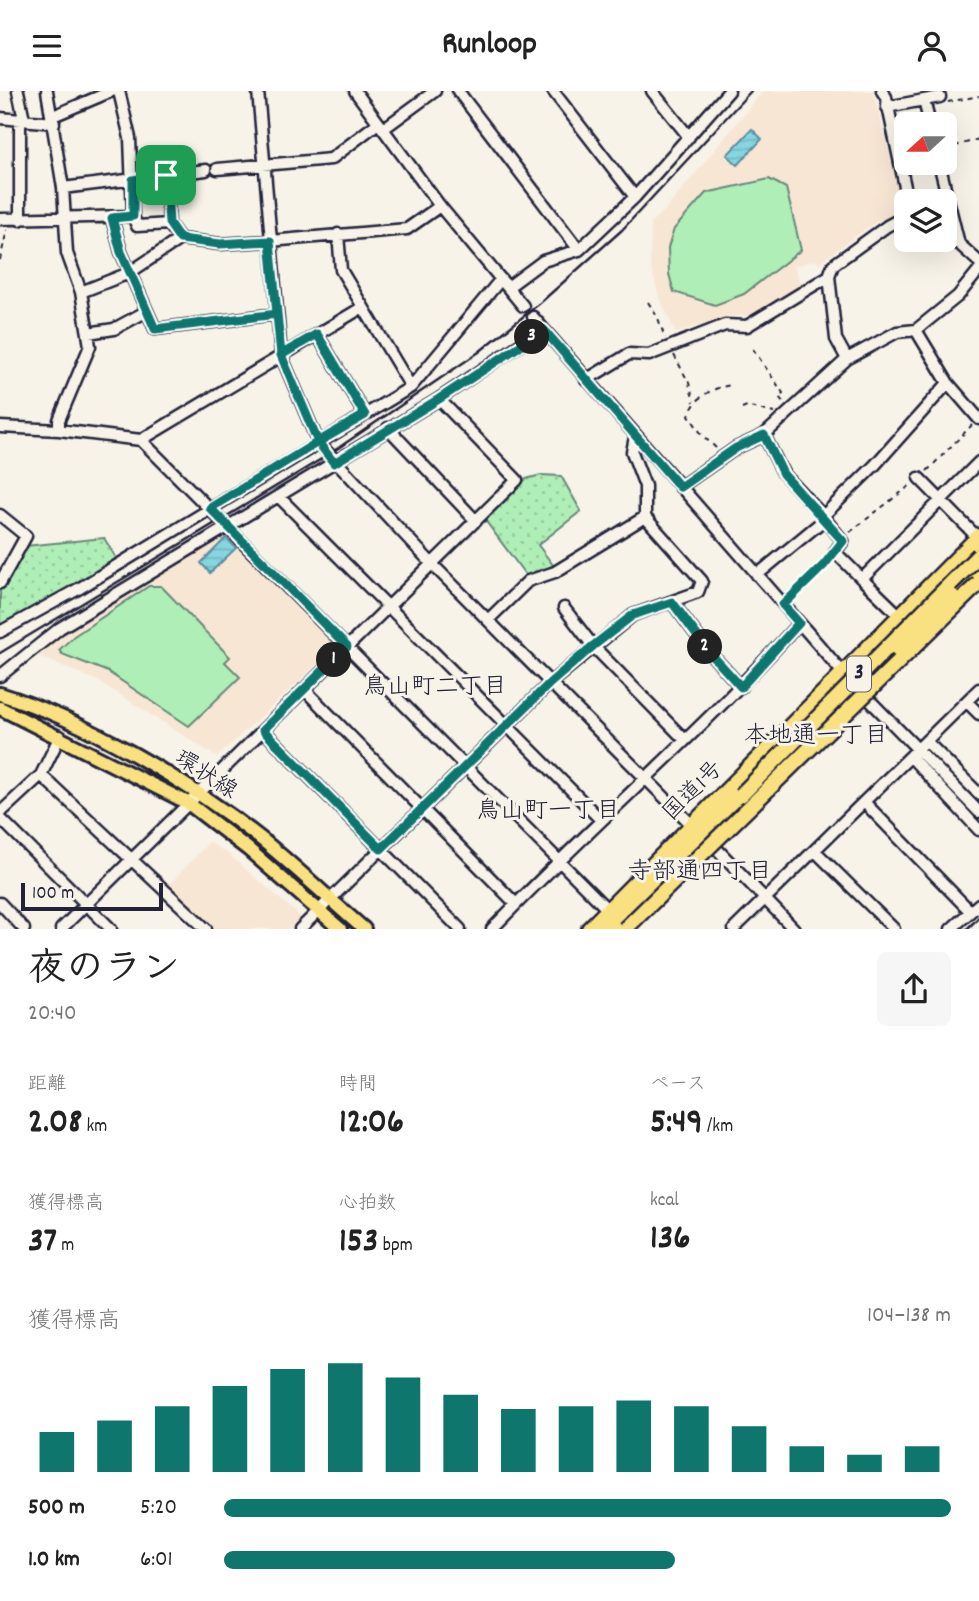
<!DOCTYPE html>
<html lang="ja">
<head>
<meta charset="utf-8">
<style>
	:root { --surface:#fff; --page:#f6f6f6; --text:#222; --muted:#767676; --accent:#0f766e }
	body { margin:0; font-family:Dekko,"Klee One",sans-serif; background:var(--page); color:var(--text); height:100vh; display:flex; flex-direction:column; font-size:26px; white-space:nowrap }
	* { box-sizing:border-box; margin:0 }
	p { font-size:23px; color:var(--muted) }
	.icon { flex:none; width:38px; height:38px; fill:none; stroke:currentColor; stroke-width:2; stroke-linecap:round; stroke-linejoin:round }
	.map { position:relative; height:838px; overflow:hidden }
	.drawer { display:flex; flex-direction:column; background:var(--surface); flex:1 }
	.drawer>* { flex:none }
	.needle { width:46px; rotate:249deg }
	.controls { position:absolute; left:894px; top:21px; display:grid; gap:14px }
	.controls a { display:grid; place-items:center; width:63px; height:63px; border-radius:10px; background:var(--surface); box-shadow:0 7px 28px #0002; font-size:35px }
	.scale { position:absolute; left:21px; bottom:18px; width:142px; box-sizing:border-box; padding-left:7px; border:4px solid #22223b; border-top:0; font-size:19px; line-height:24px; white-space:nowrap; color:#22223b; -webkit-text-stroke:5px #f7f3e8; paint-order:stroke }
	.pin { position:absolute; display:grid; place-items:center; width:60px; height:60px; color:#fff; margin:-30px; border-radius:14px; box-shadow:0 4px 10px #0006 }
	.km { position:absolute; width:35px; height:35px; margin:-18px; border-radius:50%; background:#222; color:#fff; font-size:19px; line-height:35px; text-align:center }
	.round { display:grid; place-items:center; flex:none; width:74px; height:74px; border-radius:10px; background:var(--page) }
	.head { display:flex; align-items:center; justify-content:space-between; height:119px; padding:0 28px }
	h1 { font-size:38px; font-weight:800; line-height:52px }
	.metrics { display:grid; grid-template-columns:repeat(3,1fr); gap:10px; height:119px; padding:7px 28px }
	.metrics div { display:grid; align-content:center }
	.metrics b { font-size:35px; font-weight:800 }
	.metrics small { font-size:19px; font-weight:400 }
	.metrics p { font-size:19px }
	.chart { height:196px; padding:14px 28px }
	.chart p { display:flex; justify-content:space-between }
	.chart svg { width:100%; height:126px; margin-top:7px; stroke:var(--accent); stroke-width:6 }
	ul { padding:0 28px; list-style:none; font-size:23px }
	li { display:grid; grid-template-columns:112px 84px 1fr; align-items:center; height:52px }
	li i { height:18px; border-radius:9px; background:var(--accent) }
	header { display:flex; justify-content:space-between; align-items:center; height:91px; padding:0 28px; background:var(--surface); font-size:32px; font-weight:800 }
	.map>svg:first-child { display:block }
</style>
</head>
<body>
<header><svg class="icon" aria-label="menu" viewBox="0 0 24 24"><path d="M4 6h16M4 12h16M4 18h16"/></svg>Runloop<svg class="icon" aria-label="person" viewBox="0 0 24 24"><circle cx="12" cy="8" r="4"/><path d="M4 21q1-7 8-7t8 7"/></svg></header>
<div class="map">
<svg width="979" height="838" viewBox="0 0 979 838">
	<defs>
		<pattern id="park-dots" width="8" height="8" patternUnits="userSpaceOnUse" patternTransform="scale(1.75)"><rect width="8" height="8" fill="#afeeb6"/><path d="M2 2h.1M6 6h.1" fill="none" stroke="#96cc9d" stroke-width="1.8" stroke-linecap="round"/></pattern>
		<pattern id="water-rules" width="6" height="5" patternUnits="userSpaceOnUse" patternTransform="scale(1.75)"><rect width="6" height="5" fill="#85d6e1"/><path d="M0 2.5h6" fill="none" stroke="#73b7c2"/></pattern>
	</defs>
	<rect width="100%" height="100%" fill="#f7f3e8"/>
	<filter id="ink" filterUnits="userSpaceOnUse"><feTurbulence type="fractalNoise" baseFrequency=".0143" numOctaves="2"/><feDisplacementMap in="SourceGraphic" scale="14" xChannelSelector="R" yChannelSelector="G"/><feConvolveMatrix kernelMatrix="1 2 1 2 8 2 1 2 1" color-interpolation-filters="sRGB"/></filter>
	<g filter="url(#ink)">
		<path fill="#f8e6d5" d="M763,0H873L903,117L900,124L880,128L819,172L813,169L794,176L802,194L753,225H728L676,242L659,206L650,173L651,131L665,119Z
			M224,442L334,550L335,557L217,666L98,590L34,563L68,537Z
			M209,751L227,762L300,825V829L292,838H211L167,796Z"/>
		<path fill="#afeeb6" stroke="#688878" stroke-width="2" d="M769,88L786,97L801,159L744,203L715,214L674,201L669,183L668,157L674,138L706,102Z
			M149,495H161L230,566L225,571L240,586L189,635L108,581L62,563L59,559L74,545Z"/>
		<path fill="url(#park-dots)" stroke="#688878" stroke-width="2" d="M541,384L561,385L581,420L538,454L553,474L530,490L485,429L526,388Z
			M104,447L118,470L0,535V499L25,455Z"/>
		<path fill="url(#water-rules)" stroke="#5d8e9f" stroke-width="2" d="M752,38L762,48L738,74L727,64Z
			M226,447L236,457L210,482L201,472Z"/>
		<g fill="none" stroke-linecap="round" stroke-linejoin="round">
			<defs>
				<path id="minor" d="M18,0L24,28
					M47,0L63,97L67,162L81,201L90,255L59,329V339
					M119,0L130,47L133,125L137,135L169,133
					M258,0L281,264L318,351L433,474L692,734
					M355,0L440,115L523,215
					M458,0L579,159
					M553,0L635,106
					M652,0L689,46
					M882,0L886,6L908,110
					M924,10L930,33
					M887,16L940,6
					M53,25L112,0
					M0,27L54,32
					M20,28V129
					M383,38L435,0
					M939,72L959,153L979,171
					M217,78L331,68L378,32
					M166,84L169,133L180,148
					M63,97L206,79
					M112,127L121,161L155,238L277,223
					M0,128L133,125
					M338,143L341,179L411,296
					M942,149L959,153
					M508,196L543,170L579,159L635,106L729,0
					M81,201L129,182L180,148L220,153L270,150L407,138L440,115
					M533,226L844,583L979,721
					M916,239L948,292L979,328
					M88,242L114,238L147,220
					M317,243L365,324
					M847,268L836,248L829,185L833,174L887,135L906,125
					M586,289L629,263L649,264L725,234L747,235L829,185
					M0,336L59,339L141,349L608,819
					M388,337L476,430
					M764,344L783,382L823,425
					M141,349L363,216
					M919,387L978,447
					M680,396L736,357L764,344L847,268L897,241L916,239L958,205L979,179
					M279,406L601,729
					M0,424L26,445L0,492
					M825,428L843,450L835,461L862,488
					M757,484L825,428L823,425L875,374L948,292
					M672,511L710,562L741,596
					M564,517L593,555L684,648
					M899,524L862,488L979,371
					M489,528L528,490L555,481L645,426
					M0,541L80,497L411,296L501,188
					M0,585L60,537L439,308L543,238
					M304,598L516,813
					M967,611L979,623
					M263,639L460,838
					M927,651L979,703
					M911,666L979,739
					M41,684L206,838
					M865,712L970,820
					M0,722L41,684L60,645
					M0,727L111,838
					M716,757L794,838
					M815,760L894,838
					M0,812L24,838
					M61,838L517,389L439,308
					M300,838L550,592L633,524L698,501L702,490L645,426V395L632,361L635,346
					M492,838C592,733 703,640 799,532
					M734,838L979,598
					M951,838L979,813"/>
				<path id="major" d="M0,603C85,629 190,692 260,747C296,776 329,808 364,838
					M0,617L188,712L248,758L340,838"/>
				<path id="highway" d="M952,505L979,477
					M589,838L979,445
					M607,838L741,704"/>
			</defs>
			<use href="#minor" stroke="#22223b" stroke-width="15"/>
			<use href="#major" stroke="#22223b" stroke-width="18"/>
			<use href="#highway" stroke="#22223b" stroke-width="19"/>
			<path stroke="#22223b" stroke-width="2" stroke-dasharray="5 5" stroke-linecap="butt" d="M948,11L979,5
				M945,58L979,48
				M0,169L7,139
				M648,211L658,227L665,247
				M753,258L783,302L779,306L784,312
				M674,264L689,292L694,311
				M742,317L747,315L774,322
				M716,357L702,344L689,324C697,304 712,297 732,294
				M927,380L972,334
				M850,441L912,393
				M790,508L828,470"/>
			<use href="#minor" stroke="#f7f3e8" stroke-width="10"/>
			<use href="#major" stroke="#f9e181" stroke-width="12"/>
			<use href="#highway" stroke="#f9e181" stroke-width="14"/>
			<path stroke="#22223b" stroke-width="2.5" d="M0,562L328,364L479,261L540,212L622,139L751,0
				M967,838L979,826"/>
			<defs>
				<path id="highway-bridge" d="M898,558L952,505
					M741,704L979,464
					M625,838L979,492"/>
			</defs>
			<use href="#highway-bridge" stroke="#22223b" stroke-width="19" stroke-linecap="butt"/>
			<use href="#highway-bridge" stroke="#f9e181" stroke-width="14"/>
		</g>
	</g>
	<g fill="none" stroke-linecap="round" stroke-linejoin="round" filter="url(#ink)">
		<defs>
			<path id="route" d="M166,84L169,132L180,148L220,153L270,150L281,264L318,351L210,417L347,556L263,639L381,758L550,592L593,555L633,524L672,511L710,562L741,596L799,532L783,514L824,474L843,450L783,383L764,344L736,357L680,396L544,239L439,308L334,372L318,351L365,324L317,243L281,264L277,223L155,238L121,161L112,127L133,125V89L166,84"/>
		</defs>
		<use href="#route" stroke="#fff" stroke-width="14"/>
		<use href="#route" stroke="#0f766e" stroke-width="9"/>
	</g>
	<g text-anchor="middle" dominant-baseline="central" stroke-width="6" stroke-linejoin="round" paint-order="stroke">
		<rect fill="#f7f3e8" stroke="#62616f" stroke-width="2" x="847" y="565.5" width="24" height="35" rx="5"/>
		<g font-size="21" font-weight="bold" fill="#22223b">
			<text x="859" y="583">3</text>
		</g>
		<g font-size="23" fill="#22223b" stroke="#f7f3e8">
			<text transform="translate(205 685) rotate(33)">環状線</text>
			<text transform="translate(694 701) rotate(-45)">国道1号</text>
		</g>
		<g font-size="24" fill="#22223b" stroke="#f7f3e8">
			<text x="435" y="597">鳥山町二丁目</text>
			<text x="816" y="646">本地通一丁目</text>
			<text x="548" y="721">鳥山町一丁目</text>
			<text x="700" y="782">寺部通四丁目</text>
		</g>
	</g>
</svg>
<div class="controls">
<a><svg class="needle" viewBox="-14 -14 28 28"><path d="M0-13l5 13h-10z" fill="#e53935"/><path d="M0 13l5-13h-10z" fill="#767676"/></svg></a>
<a><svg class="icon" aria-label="layers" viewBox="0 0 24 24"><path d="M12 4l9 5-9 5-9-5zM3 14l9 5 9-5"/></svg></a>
</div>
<div class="scale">100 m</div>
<div class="pin" style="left:166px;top:84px;background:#1e9e55"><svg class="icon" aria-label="arrive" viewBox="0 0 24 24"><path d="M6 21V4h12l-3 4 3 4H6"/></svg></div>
<b class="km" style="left:334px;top:569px">1</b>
<b class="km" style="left:705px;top:556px">2</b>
<b class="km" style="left:532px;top:246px">3</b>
</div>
<section class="drawer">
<div class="head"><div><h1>夜のラン</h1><p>20:40</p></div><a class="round"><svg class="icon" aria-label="share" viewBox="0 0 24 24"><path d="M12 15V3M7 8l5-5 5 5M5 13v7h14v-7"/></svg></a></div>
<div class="metrics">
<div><p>距離</p><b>2.08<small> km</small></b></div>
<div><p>時間</p><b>12:06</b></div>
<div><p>ペース</p><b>5:49<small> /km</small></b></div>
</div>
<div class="metrics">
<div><p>獲得標高</p><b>37<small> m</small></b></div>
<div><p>心拍数</p><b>153<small> bpm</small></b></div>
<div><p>kcal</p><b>136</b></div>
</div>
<div class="chart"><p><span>獲得標高</span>104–138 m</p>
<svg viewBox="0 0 160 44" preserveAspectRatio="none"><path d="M5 44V30M15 44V26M25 44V21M35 44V14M45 44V8M55 44V6M65 44V11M75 44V17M85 44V22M95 44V21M105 44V19M115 44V21M125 44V28M135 44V35M145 44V38M155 44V35"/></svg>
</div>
<ul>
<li><b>500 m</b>5:20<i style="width:100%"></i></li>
<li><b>1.0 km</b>6:01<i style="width:62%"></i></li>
</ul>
</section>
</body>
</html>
